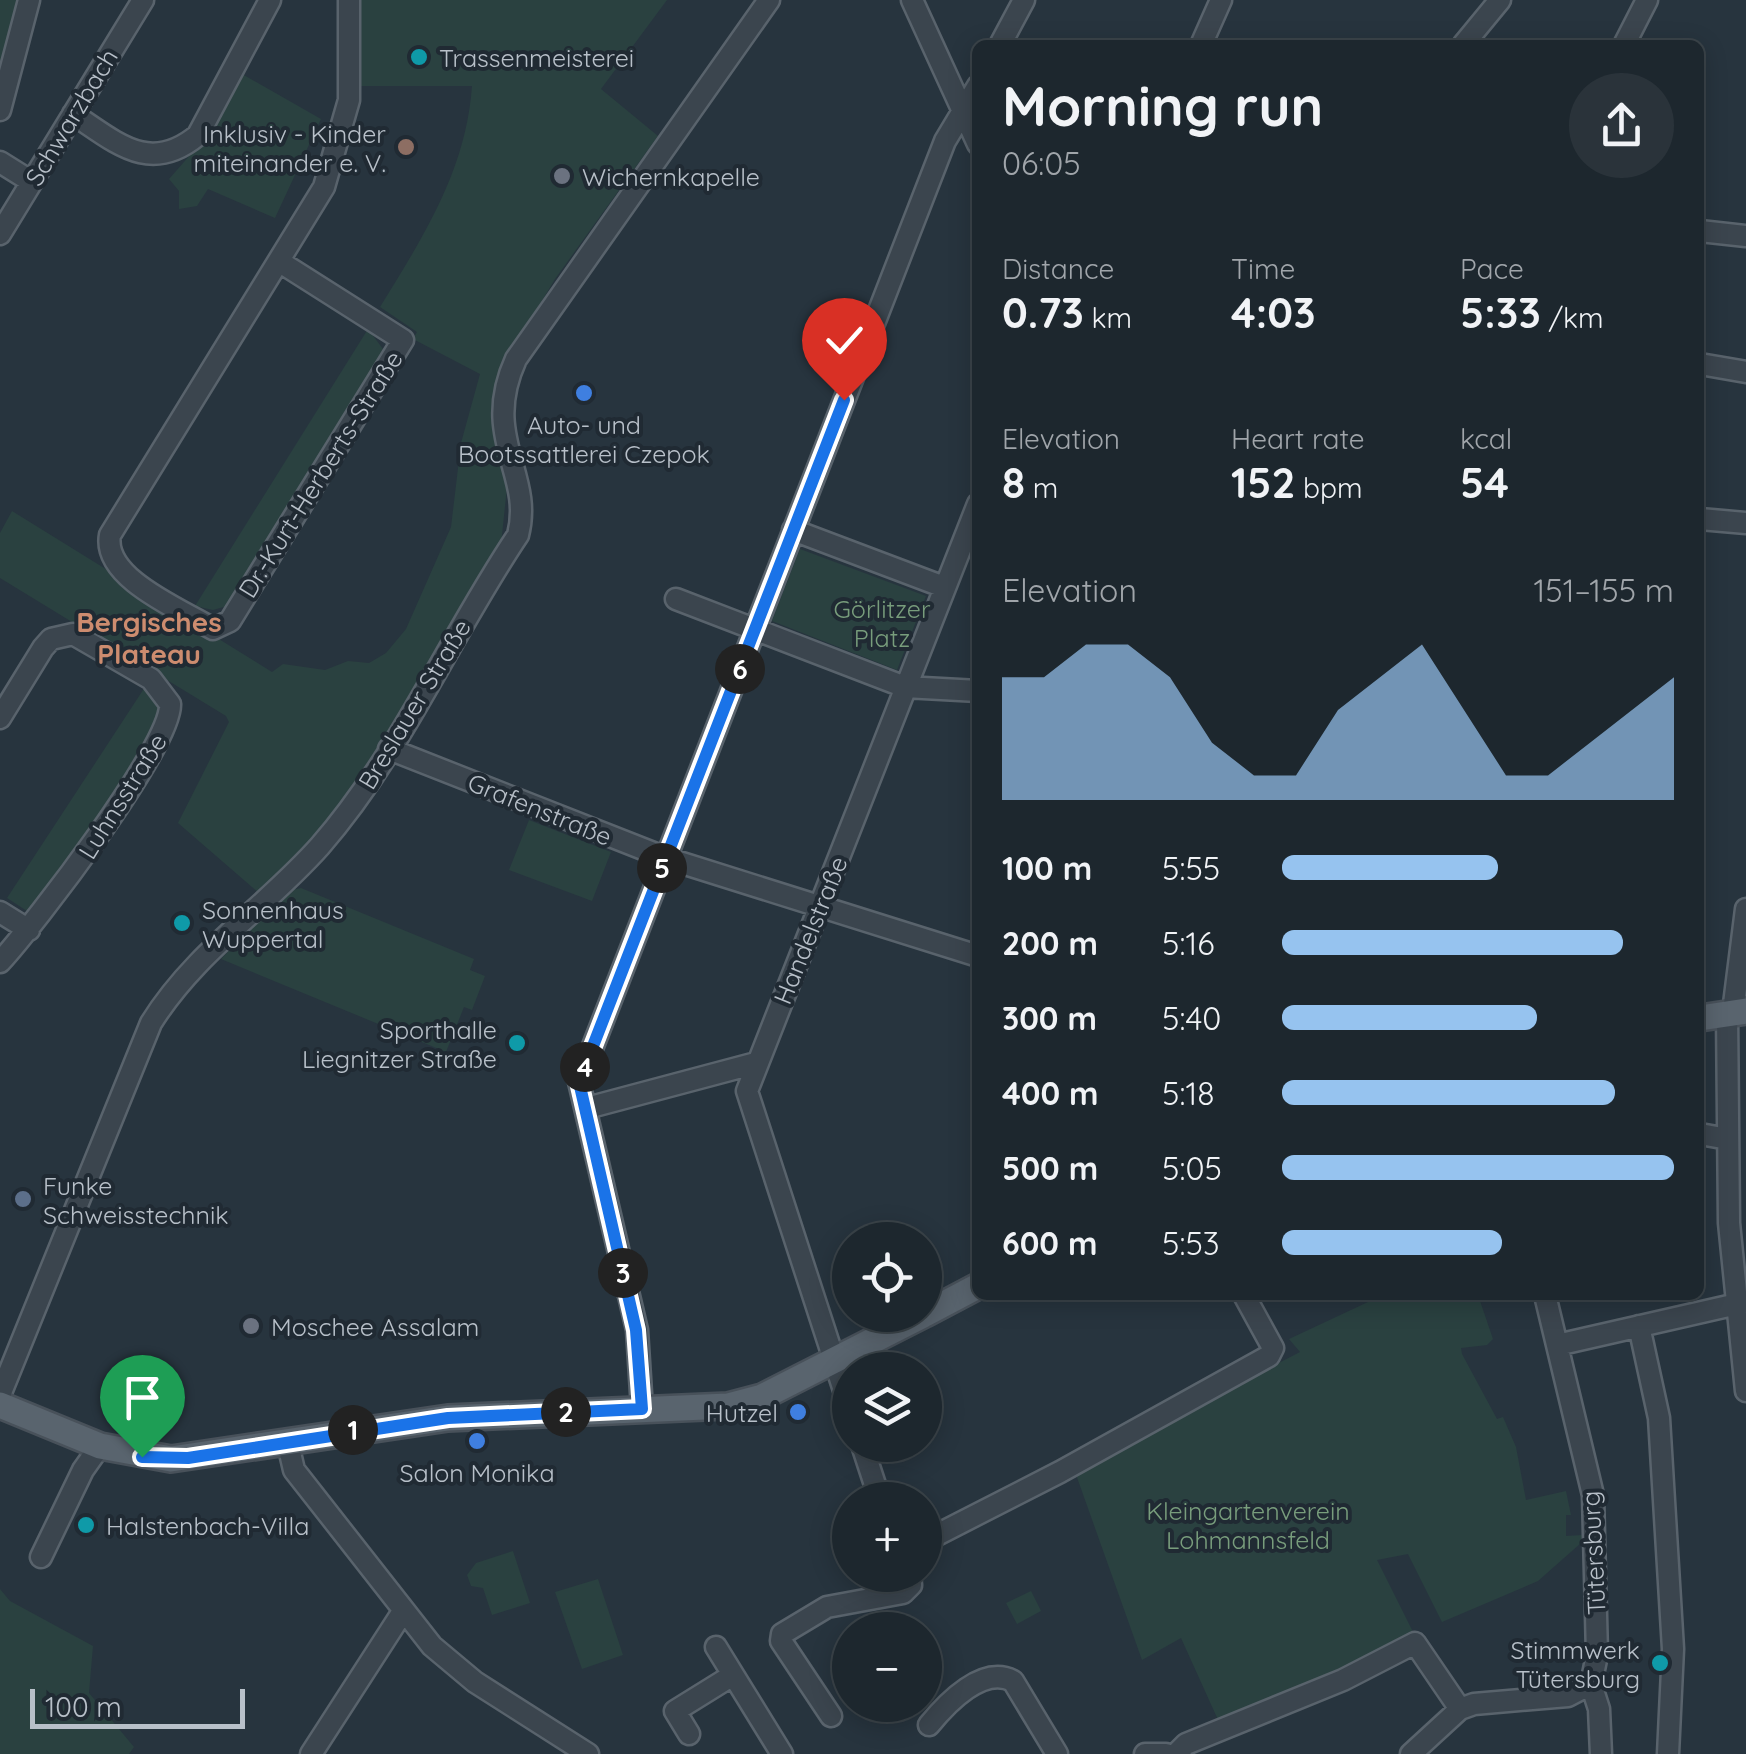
<!DOCTYPE html>
<html lang="en">
<head>
<meta charset="utf-8">
<style>
	:root { --surface:#1d272e; --page:#2a333a; --text:#f1f3f6; --muted:#a0a5aa; --line:#3b444a; --accent:#96c3ef }
	body { margin:0; font-family:Quicksand,sans-serif; background:var(--page); color:var(--text); height:100vh; display:flex; flex-direction:column; font-size:38px; white-space:nowrap }
	* { box-sizing:border-box; margin:0 }
	p { font-size:32px; color:var(--muted) }
	.icon { flex:none; width:55px; height:55px; fill:none; stroke:currentColor; stroke-width:2; stroke-linecap:round; stroke-linejoin:round }
	.map { position:relative; flex:1; overflow:hidden }
	.side { position:absolute; left:972px; top:40px; width:732px; height:1260px; display:flex; flex-direction:column; background:var(--surface); border-radius:15px; box-shadow:0 5px 25px #0003,0 0 0 2px var(--line) }
	.side>* { flex:none }
	.controls { position:absolute; left:832px; top:1222px; display:grid; gap:20px }
	.controls a { display:grid; place-items:center; width:110px; height:110px; border-radius:50%; background:var(--surface); box-shadow:0 5px 25px #0003,0 0 0 2px var(--line); font-size:50px }
	.scale { position:absolute; left:30px; bottom:25px; width:215px; box-sizing:border-box; padding-left:10px; border:5px solid #b8c0c9; border-top:0; font-size:28px; line-height:35px; white-space:nowrap; color:#b8c0c9; -webkit-text-stroke:8px #202a33; paint-order:stroke }
	.pin { position:absolute; display:grid; place-items:center; width:85px; height:85px; color:#fff; margin:-102px -42px; border-radius:50% 50% 50% 0; rotate:-45deg; box-shadow:0 0 10px #0007 }
	.pin .icon { rotate:45deg }
	.km { position:absolute; width:50px; height:50px; margin:-25px; border-radius:50%; background:#222; color:#fff; font-size:28px; line-height:50px; text-align:center }
	.round { display:grid; place-items:center; flex:none; width:105px; height:105px; border-radius:52px; background:var(--page) }
	.overview { display:flex; align-items:center; justify-content:space-between; height:170px; padding:0 30px }
	h1 { font-size:55px; font-weight:700; line-height:75px }
	.stats { display:grid; grid-template-columns:repeat(3,1fr); gap:15px; height:170px; padding:10px 30px }
	.stats div { display:grid; align-content:center }
	.stats b { font-size:42px; font-weight:700 }
	.stats small { font-size:28px; font-weight:400 }
	.stats p { font-size:28px }
	.chart { height:280px; padding:20px 30px }
	.chart p { display:flex; justify-content:space-between }
	.chart svg { width:100%; height:180px; margin-top:10px; fill:var(--accent); opacity:.7 }
	ul { padding:0 30px; list-style:none; font-size:32px }
	li { display:grid; grid-template-columns:160px 120px 1fr; align-items:center; height:75px }
	li i { height:25px; border-radius:12px; background:var(--accent) }
	.map>svg:first-child { display:block }
</style>
</head>
<body>
<div class="map">
<svg width="1746" height="1754" viewBox="0 0 1746 1754">
	<rect width="100%" height="100%" fill="#27343e"/>
	<path fill="#2a4140" d="M0,0H20L0,64Z
		M355,0H667L601,89L658,136L555,279L500,371L491,416L507,487L501,545L373,763L304,851L259,893L178,823L229,722L226,716L0,578V533L12,511L272,672L283,664L325,670L348,661L369,663L386,653L406,629L451,527L461,443L480,374L413,339L417,332L380,307C423,237 466,171 472,86H360Z
		M242,74L321,119L275,218L208,189L197,206L179,209V191L169,179L213,129Z
		M368,329L386,353L234,604L213,610L195,606Z
		M800,549L926,596L897,670L772,621Z
		M145,687L159,710V725L78,855L30,913L7,898Z
		M529,820L611,852L592,901L509,870Z
		M301,888L474,959L470,970L485,976L472,1010L464,1007L446,1052L221,959L287,891Z
		M1383,1295H1478L1493,1339L1487,1345L1461,1348L1462,1354L1497,1419L1503,1417L1516,1447L1526,1500L1566,1491L1571,1515H1566V1536L1582,1535L1581,1543L1538,1581L1442,1622L1408,1554L1377,1560L1416,1638L1219,1722L1181,1638L1142,1660L1074,1469L1300,1352L1289,1339Z
		M513,1551L530,1603L492,1615L483,1588L471,1586L467,1575L476,1563Z
		M598,1579L623,1655L582,1669L555,1592Z
		M0,1589L10,1601L93,1646L89,1693L134,1747L129,1754H0Z
		M1031,1591L1041,1611L1017,1624L1006,1603Z"/>
	<g fill="none" stroke-linecap="round" stroke-linejoin="round">
		<defs>
			<path id="minor" d="M912,0L978,144
				M1000,45L1024,0
				M1201,45L1221,0
				M1463,45L1500,0
				M1624,45L1647,0
				M0,110L29,0
				M73,114C117,143 150,175 198,135L270,0
				M0,162L32,182
				M1700,231L1746,236
				M0,234L143,0
				M280,262L403,340L230,621L213,629C180,609 102,578 110,535L324,187L349,100V0
				M1700,364L1746,372
				M1700,519L1746,523
				M793,530L944,587
				M676,599L905,687L978,691
				M0,718L43,648L51,639L73,634L151,679L170,704C172,746 34,925 0,962
				M389,749L666,858L978,956
				M0,912L29,930
				M1733,1012L1746,909
				M1727,1013L1729,1223L1746,1391
				M587,1108L756,1063
				M1700,1134L1728,1139
				M1545,1295L1593,1495L1597,1655L1591,1684L1599,1709L1601,1754
				M1639,1326L1659,1418L1673,1649L1668,1754
				M1557,1345L1746,1302
				M0,1395L151,1023C195,952 266,907 320,846C401,753 450,636 518,535C534,474 480,438 516,359L769,0
				M642,1409L637,1330L579,1082L945,141L978,86
				M850,1409L747,1091L978,504
				M287,1440L294,1470L432,1646L475,1682L588,1754
				M862,1445L880,1500
				M925,1541L1060,1472L1269,1356L1273,1348L1244,1295
				M41,1557L83,1470L100,1446
				M716,1647L782,1754
				M831,1716L781,1641L782,1634L827,1607L903,1593L911,1585L910,1575
				M929,1725C947,1703 983,1665 1013,1681L1057,1754
				M689,1734L675,1711L733,1675
				M311,1754L402,1613
				M1145,1754H1166
				M1176,1754L1186,1744L1343,1680L1415,1643L1460,1709
				M1411,1754L1460,1709L1474,1704L1568,1696L1591,1684"/>
			<path id="major" d="M1700,1018L1746,1011
				M925,1314L978,1286
				M0,1405L100,1446L171,1459L448,1418L728,1406L762,1397L923,1315"/>
		</defs>
		<use href="#minor" stroke="#59636c" stroke-width="25"/>
		<use href="#major" stroke="#48515a" stroke-width="30"/>
		<use href="#minor" stroke="#3b454e" stroke-width="20"/>
		<use href="#major" stroke="#59646e" stroke-width="25"/>
	</g>
	<g fill="none" stroke-linecap="round" stroke-linejoin="round">
		<defs>
			<path id="route" d="M142,1457L188,1458L448,1418L642,1409L636,1330L579,1082L844,400"/>
		</defs>
		<use href="#route" stroke="#fff" stroke-width="20"/>
		<use href="#route" stroke="#1a73e8" stroke-width="12"/>
	</g>
	<g fill="#0f9aa8" stroke="#202a33" stroke-width="4">
		<circle cx="419" cy="57" r="10"/>
		<circle cx="182" cy="923" r="10"/>
		<circle cx="517" cy="1043" r="10"/>
		<circle cx="86" cy="1525" r="10"/>
		<circle cx="1660" cy="1663" r="10"/>
	</g>
	<circle fill="#8d6e63" stroke="#202a33" stroke-width="4" cx="406" cy="147" r="10"/>
	<g fill="#6b7280" stroke="#202a33" stroke-width="4">
		<circle cx="562" cy="176" r="10"/>
		<circle cx="251" cy="1326" r="10"/>
	</g>
	<g fill="#3f7fe0" stroke="#202a33" stroke-width="4">
		<circle cx="584" cy="393" r="10"/>
		<circle cx="798" cy="1412" r="10"/>
		<circle cx="477" cy="1441" r="10"/>
	</g>
	<circle fill="#5c6f8a" stroke="#202a33" stroke-width="4" cx="23" cy="1199" r="10"/>
	<g text-anchor="middle" dominant-baseline="central" stroke-width="8" stroke-linejoin="round" paint-order="stroke">
		<g font-size="25" fill="#b8c0c9" stroke="#202a33" text-anchor="start">
			<text x="439" y="57">Trassenmeisterei</text>
			<text x="386" y="133" text-anchor="end">Inklusiv - Kinder<tspan x="386" dy="29">miteinander e. V.</tspan></text>
			<text x="582" y="176">Wichernkapelle</text>
			<text x="584" y="424" text-anchor="middle">Auto- und<tspan x="584" dy="29">Bootssattlerei Czepok</tspan></text>
			<text x="202" y="909">Sonnenhaus<tspan x="202" dy="29">Wuppertal</tspan></text>
			<text x="497" y="1029" text-anchor="end">Sporthalle<tspan x="497" dy="29">Liegnitzer Straße</tspan></text>
			<text x="43" y="1185">Funke<tspan x="43" dy="29">Schweisstechnik</tspan></text>
			<text x="271" y="1326">Moschee Assalam</text>
			<text x="778" y="1412" text-anchor="end">Hutzel</text>
			<text x="477" y="1472" text-anchor="middle">Salon Monika</text>
			<text x="106" y="1525">Halstenbach-Villa</text>
			<text x="1640" y="1649" text-anchor="end">Stimmwerk<tspan x="1640" dy="29">Tütersburg</tspan></text>
		</g>
		<g font-size="25" fill="#b8c0c9" stroke="#202a33">
			<text transform="translate(71 117) rotate(-59)">Schwarzbach</text>
			<text transform="translate(320 474) rotate(-58)">Dr.-Kurt-Herberts-Straße</text>
			<text transform="translate(414 704) rotate(-59)">Breslauer Straße</text>
			<text transform="translate(122 796) rotate(-58)">Luhnsstraße</text>
			<text transform="translate(540 809) rotate(22)">Grafenstraße</text>
			<text transform="translate(810 930) rotate(-68)">Handelstraße</text>
			<text transform="translate(1593 1553) rotate(-93)">Tütersburg</text>
		</g>
		<g font-size="25" fill="#789d7c" stroke="#202a33">
			<text x="882" y="608">Görlitzer<tspan x="882" dy="29">Platz</tspan></text>
			<text x="1248" y="1510">Kleingartenverein<tspan x="1248" dy="29">Lohmannsfeld</tspan></text>
		</g>
		<g font-size="28" font-weight="bold" fill="#cd8c6f" stroke="#202a33">
			<text x="149" y="621">Bergisches<tspan x="149" dy="32">Plateau</tspan></text>
		</g>
	</g>
</svg>
<div class="controls">
<a><svg class="icon" aria-label="locate" viewBox="0 0 24 24"><circle cx="12" cy="12" r="6"/><path d="M12 2v4M12 18v4M2 12h4M18 12h4"/></svg></a>
<a><svg class="icon" aria-label="layers" viewBox="0 0 24 24"><path d="M12 4l9 5-9 5-9-5zM3 14l9 5 9-5"/></svg></a>
<a>+</a>
<a>−</a>
</div>
<div class="scale">100 m</div>
<div class="pin" style="left:142px;top:1457px;background:#1e9e55"><svg class="icon" aria-label="arrive" viewBox="0 0 24 24"><path d="M6 21V4h12l-3 4 3 4H6"/></svg></div>
<div class="pin" style="left:844px;top:400px;background:#d93025"><svg class="icon" aria-label="check" viewBox="0 0 24 24"><path d="M5 12l5 5 9-10"/></svg></div>
<b class="km" style="left:353px;top:1430px">1</b>
<b class="km" style="left:566px;top:1412px">2</b>
<b class="km" style="left:623px;top:1273px">3</b>
<b class="km" style="left:585px;top:1067px">4</b>
<b class="km" style="left:662px;top:868px">5</b>
<b class="km" style="left:740px;top:669px">6</b>
<section class="side">
<div class="overview"><div><h1>Morning run</h1><p>06:05</p></div><a class="round"><svg class="icon" aria-label="share" viewBox="0 0 24 24"><path d="M12 15V3M7 8l5-5 5 5M5 13v7h14v-7"/></svg></a></div>
<div class="stats">
<div><p>Distance</p><b>0.73<small> km</small></b></div>
<div><p>Time</p><b>4:03</b></div>
<div><p>Pace</p><b>5:33<small> /km</small></b></div>
</div>
<div class="stats">
<div><p>Elevation</p><b>8<small> m</small></b></div>
<div><p>Heart rate</p><b>152<small> bpm</small></b></div>
<div><p>kcal</p><b>54</b></div>
</div>
<div class="chart"><p><span>Elevation</span>151–155 m</p>
<svg viewBox="0 0 160 44" preserveAspectRatio="none"><path d="M0 44V14L10 14L20 6L30 6L40 14L50 30L60 38L70 38L80 22L90 14L100 6L110 22L120 38L130 38L140 30L150 22L160 14V44z"/></svg>
</div>
<ul>
<li><b>100 m</b>5:55<i style="width:55%"></i></li>
<li><b>200 m</b>5:16<i style="width:87%"></i></li>
<li><b>300 m</b>5:40<i style="width:65%"></i></li>
<li><b>400 m</b>5:18<i style="width:85%"></i></li>
<li><b>500 m</b>5:05<i style="width:100%"></i></li>
<li><b>600 m</b>5:53<i style="width:56%"></i></li>
</ul>
</section>
</div>
</body>
</html>
